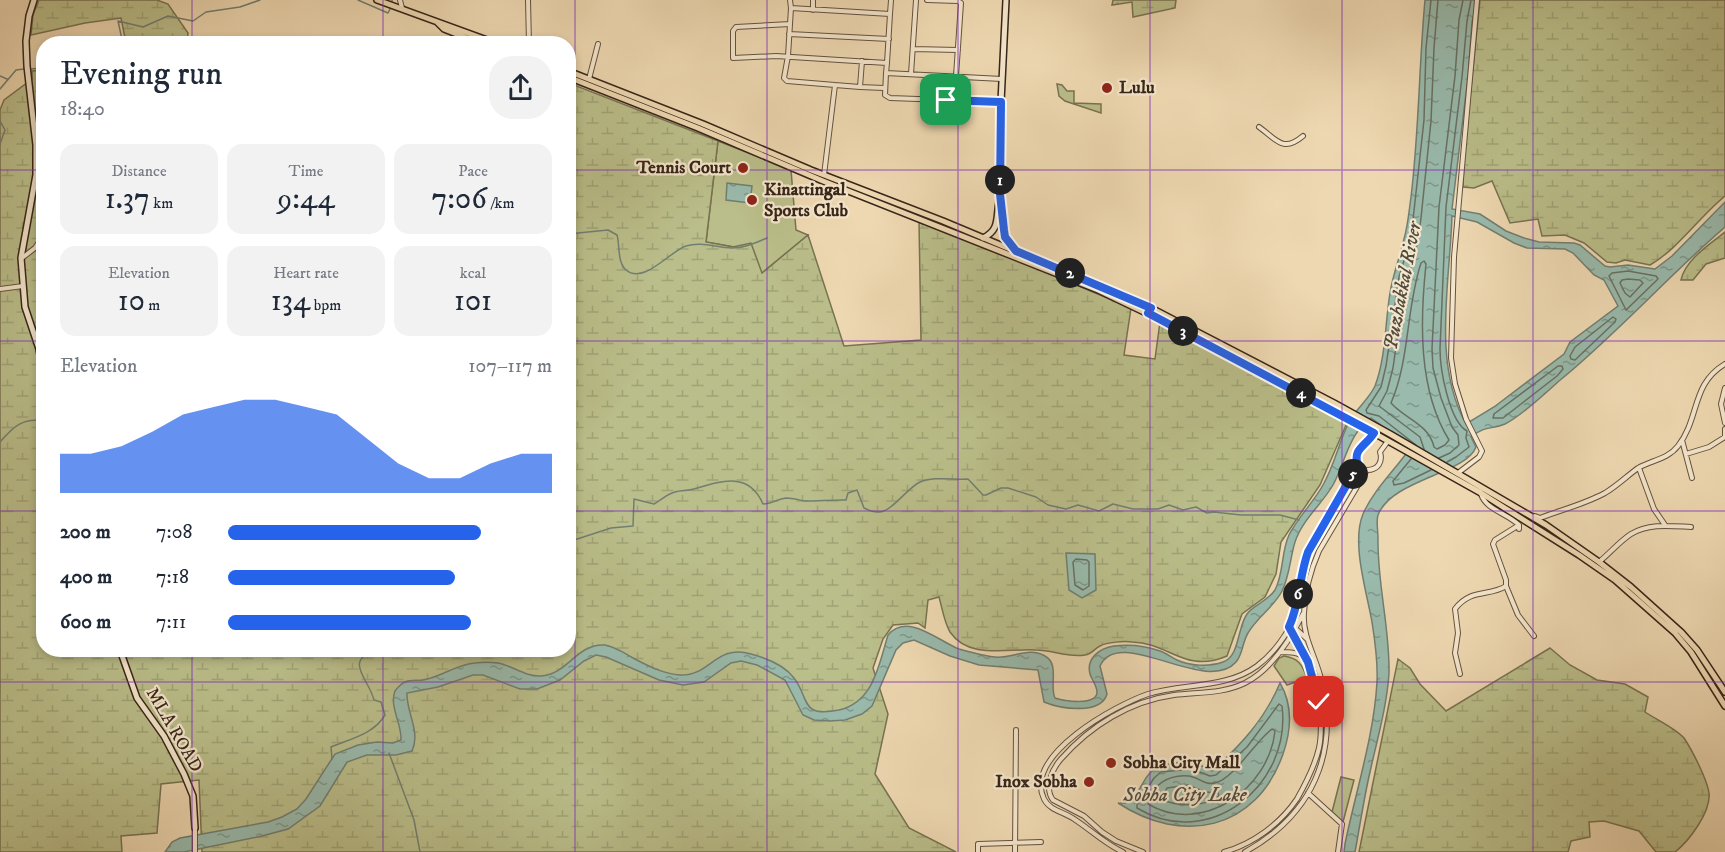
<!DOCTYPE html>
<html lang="en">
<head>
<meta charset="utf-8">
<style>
	:root { --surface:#fff; --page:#f2f2f3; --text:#1f2937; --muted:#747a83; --accent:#2563eb }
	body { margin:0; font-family:"IM FELL DW Pica",serif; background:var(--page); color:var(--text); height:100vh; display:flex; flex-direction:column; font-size:22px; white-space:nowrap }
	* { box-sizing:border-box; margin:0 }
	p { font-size:20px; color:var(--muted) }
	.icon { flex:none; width:33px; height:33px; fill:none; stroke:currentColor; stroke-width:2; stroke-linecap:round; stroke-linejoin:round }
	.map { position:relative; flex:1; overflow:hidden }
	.side { position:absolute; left:36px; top:36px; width:540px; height:621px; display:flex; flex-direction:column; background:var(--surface); border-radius:24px; box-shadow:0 3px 9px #0003 }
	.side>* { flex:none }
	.pin { position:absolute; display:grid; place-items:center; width:51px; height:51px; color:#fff; margin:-26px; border-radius:12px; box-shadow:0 3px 9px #0006 }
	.km { position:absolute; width:30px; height:30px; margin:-15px; border-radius:50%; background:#222; color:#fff; font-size:16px; line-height:30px; text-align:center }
	.round { display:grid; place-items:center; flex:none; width:63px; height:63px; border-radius:24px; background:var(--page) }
	.summary { display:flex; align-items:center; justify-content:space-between; height:102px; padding:0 24px }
	h1 { font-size:33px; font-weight:600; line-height:45px }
	.figures { display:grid; grid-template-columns:repeat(3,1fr); gap:9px; height:102px; padding:6px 24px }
	.figures div { display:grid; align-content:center; border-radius:15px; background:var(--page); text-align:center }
	.figures b { font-size:30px; font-weight:600 }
	.figures small { font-size:16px; font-weight:400 }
	.figures p { font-size:16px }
	.chart { height:168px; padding:12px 24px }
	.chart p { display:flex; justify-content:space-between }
	.chart svg { width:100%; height:108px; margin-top:6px; fill:var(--accent); opacity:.7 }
	ul { padding:0 24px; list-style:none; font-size:20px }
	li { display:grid; grid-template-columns:96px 72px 1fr; align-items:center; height:45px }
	li i { height:15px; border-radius:8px; background:var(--accent) }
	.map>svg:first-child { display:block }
</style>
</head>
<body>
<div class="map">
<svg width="1725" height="852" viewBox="0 0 1725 852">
	<defs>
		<pattern id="wetland-marsh" width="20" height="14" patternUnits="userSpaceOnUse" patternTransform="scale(1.5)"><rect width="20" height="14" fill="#babe8a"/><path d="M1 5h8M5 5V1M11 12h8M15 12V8" fill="none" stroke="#a0a376"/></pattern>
		<pattern id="water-ripples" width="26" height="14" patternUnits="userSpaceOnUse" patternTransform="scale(1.5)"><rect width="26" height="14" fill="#99baac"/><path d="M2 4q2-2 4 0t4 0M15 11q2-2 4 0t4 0" fill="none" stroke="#7e978b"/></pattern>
	</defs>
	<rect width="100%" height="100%" fill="#eed8b1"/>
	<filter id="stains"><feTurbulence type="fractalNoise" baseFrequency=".00333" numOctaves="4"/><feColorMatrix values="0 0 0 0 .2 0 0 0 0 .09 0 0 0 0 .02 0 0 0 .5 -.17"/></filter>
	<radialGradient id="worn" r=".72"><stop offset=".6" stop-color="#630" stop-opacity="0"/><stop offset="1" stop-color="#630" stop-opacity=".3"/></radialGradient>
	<path fill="#babe8a" stroke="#787252" stroke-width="1.5" d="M1057,84L1062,85L1067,91H1074V103L1101,104V113L1065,101L1059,96Z
		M718,141L791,170L796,230L808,235L762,273L734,247L706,242Z
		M1284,656C1298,658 1302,664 1307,678L1287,685L1274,666L1279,658Z
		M1341,777L1354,780L1343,822L1332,812Z"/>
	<path fill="url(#wetland-marsh)" stroke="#787252" stroke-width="1.5" d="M39,0H157L168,4L188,33L187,43H126L121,18L85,23L31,35L33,15Z
		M1113,0H1176L1175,8L1133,17L1132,2L1112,5Z
		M1480,0H1725V196C1699,217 1678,249 1650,265L1625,260L1616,263L1607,262L1584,243L1565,235L1542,236L1538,219L1510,223L1492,181L1474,188L1463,187L1464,157Z
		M43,70L44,650H568L569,83L718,141L706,242L733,247L751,243L762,273L808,235L844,346L921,340L919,221L994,250L1131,308L1124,355L1155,359L1160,322L1347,423L1320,485L1281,542L1276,574L1265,597L1242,614L1227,656C1185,674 1170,643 1132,642C1124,641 1107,642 1100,646C1094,649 1092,654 1085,655C1067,658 1053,650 1036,650C1008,648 969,660 950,632C944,622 942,607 939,597L928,600L925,628L918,623L893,625L883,639L873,668L888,714L875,774L909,828L956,852H202L199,780L161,784L157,833L121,836L122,852H0V110L4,100L32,79V71Z
		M1725,232V258L1706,264L1693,280H1681C1685,260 1710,244 1725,232Z
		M1550,648L1570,665L1597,680L1625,684L1648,697L1645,712C1657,720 1675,728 1684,738C1692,750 1707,779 1709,793C1711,812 1689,841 1675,852H1656L1639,831L1604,821L1589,822L1590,837L1571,841L1568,852H1359L1398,659L1410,668L1420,684L1446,711Z"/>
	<path fill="url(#water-ripples)" stroke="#727e71" stroke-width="1.5" fill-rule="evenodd" d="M1425,0H1477L1472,22L1468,77L1452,209L1480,214L1506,231L1524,238L1539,242L1574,243L1580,245L1605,266L1610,267L1628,265L1655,269L1672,256L1725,202V227C1668,276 1618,333 1559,381C1547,392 1518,418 1505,424C1491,430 1486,425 1471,437L1476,447C1466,474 1392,479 1378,515C1376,521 1378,531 1378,538C1377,583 1390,628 1389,673C1387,706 1377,740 1370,772C1364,798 1360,825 1355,852H1344L1345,844C1356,790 1374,736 1377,682C1378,663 1375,641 1372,622C1367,593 1351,543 1363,514C1374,489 1396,469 1411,447L1371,418C1367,422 1361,426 1358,431C1347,445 1342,469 1333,485C1322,504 1302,520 1295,542C1290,558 1290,575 1282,591C1274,607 1257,617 1248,633C1242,643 1243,654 1236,662C1206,696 1119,624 1100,666L1107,694C1101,715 1061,709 1044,702L1038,670L979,665L950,656L914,640L903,643L896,650L872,706L862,714L845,720L830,721L814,720L803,715L785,680L757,665L741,661L731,663L704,682L683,685L659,680L606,657L596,655L584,661L560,680L537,689H520L483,675H473L438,687L407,693C406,712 421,732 412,751L396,755H367L347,762L320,806L288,829L262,836L184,852H165L172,842L180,838L268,822L282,817L297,809L306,799L335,754L358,745L377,742L393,743L401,740C402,724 389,706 395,691C397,688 402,683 405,682C411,679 418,681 423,680C441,677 457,664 475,663C482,662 491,662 498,663C513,666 526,677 541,676C567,675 577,643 605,645C616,647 624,653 633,658C648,666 664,674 680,675C711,676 715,644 751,654C766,658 785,666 794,678C810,699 800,718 839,710C874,702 879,664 888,635C908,612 938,641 959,649C970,652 984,656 995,657C1012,659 1029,646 1045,656C1060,664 1049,686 1055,698C1064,701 1097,706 1097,692C1097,686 1092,680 1090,674C1086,659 1099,648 1114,646C1129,644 1146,646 1160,651C1166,653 1171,657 1177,660C1190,666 1209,667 1223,662C1240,656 1237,628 1247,614C1253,605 1267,602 1275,590C1284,573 1281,552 1289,535C1298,517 1313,503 1323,485C1335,464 1339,441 1350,420C1357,408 1369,399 1375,386C1386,357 1385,323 1390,293C1393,274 1400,257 1404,239C1408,225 1409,211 1411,197C1419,132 1419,65 1425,0ZM1452,216L1477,222L1514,243L1527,248L1565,249L1573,253L1594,275L1604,280L1618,306L1570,342L1564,354L1494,407L1466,424C1432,363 1450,282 1452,216Z
		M727,183L752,186L750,203L726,200Z
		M1066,553L1095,554L1096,590L1082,598L1069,590Z
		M1280,683C1293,705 1291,731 1283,754C1256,831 1182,845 1118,803C1137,806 1139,784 1150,773C1158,764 1183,760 1195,763C1201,765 1206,768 1212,771C1241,745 1265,719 1280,683Z"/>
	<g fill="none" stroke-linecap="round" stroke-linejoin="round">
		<path stroke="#687062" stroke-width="1.5" d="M1424,261L1426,264C1420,321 1418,390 1449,440L1445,445L1437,449L1434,447C1429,424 1405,419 1391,403C1410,359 1406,308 1421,263Z
			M1628,271L1656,276L1658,279L1626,310L1609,276L1612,273Z
			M1628,279L1640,280L1643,283L1630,297L1625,293L1620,283L1622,280Z
			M1613,317L1616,319L1615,322L1575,360L1571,359L1570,356L1575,347Z
			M1558,366H1562L1563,369L1557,376L1503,418H1493L1494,414Z
			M1416,445L1379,416L1367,413L1366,410L1381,387L1386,366L1399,277L1411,238L1424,120L1426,48L1431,0
			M1424,449L1420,437L1379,406L1387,391L1393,368L1403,297L1418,241L1421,218L1431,121L1434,48L1438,0
			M1439,458L1450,453L1459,445L1458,435L1452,427L1441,398L1433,368L1432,349L1439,207L1455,76L1459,20L1463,0
			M1411,459L1393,481L1394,485L1404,483L1431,470
			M1447,462L1456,457L1469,447L1466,438L1467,431C1449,421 1440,369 1440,349L1446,207L1462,77L1467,21L1471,0
			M1076,559L1087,560L1089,562V586L1083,590L1075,585L1073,562Z
			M1279,704L1282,706C1292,785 1209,852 1137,808V805L1154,778L1161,772L1192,769L1210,776L1216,775L1247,747Z
			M1272,729L1275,731C1269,789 1202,836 1148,804C1151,785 1169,774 1189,776C1198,777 1206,786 1215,783C1234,779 1257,739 1272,729Z
			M1188,785L1205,792L1218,793L1219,796C1205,807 1177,807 1161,799L1167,788Z"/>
		<path stroke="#727e71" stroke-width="1.5" d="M358,0L388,13L390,9
			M392,1V0
			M123,44L118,21L143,27L168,16L193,21L206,12L240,7L260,0
			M30,69L44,68
			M0,76L7,79
			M0,89L16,70L24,69
			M0,121L5,130L0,144
			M568,234L608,230L617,235C620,245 617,262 626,270C644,285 670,251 686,246C702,241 716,248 732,248C745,248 755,243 767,238
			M0,442C13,427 23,417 44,421
			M568,542L611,528L633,526L634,499L654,504C661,500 667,494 675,492C681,490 688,491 694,489C721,481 749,471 763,504C772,504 777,499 786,498C792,498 799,500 805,501C818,501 830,500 843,500H846L848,493L857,490L864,508C868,510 873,512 878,512C891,513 907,488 920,482C934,476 953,480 968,479L983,495H986L1001,488H1008L1036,497L1048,505L1066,509L1078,505L1099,511L1113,504L1133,509H1158L1169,505L1183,510L1196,507L1207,513L1214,512L1241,515H1280L1299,520
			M389,753L414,820L420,852
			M332,759L331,747C350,739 374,734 385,715L381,702L374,700C369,679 342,660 377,650"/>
		<defs>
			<path id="street" d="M400,0L402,8
				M528,0L529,44
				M790,0L791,8
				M927,0L958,1L961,3L956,76
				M813,10V0
				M790,24L736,27L733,31V58L776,56L887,63L890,14
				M789,34L889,39
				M913,49L958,50
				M887,63L886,73L1002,79
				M886,73L885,95L890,98L1001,102
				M911,74L916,0
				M589,79L598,44
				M835,85L860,87L862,61
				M860,87L884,88
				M1259,127C1277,140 1283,153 1303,136
				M824,175L835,85L787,81L784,78L788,56L791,8L890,14L891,0
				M22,258L35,248L44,235
				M0,289L23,286
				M1725,388L1721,404L1725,423
				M1682,440L1692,478
				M1686,454L1709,447L1725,437V429
				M1639,468L1654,509L1665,525
				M1458,473L1479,457L1482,451L1466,419L1455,384L1451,358L1454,257L1477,0
				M1481,494C1486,510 1507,513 1519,525
				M1535,516L1540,518C1561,510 1585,504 1605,493C1617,486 1627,476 1638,468C1652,460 1668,459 1678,446C1700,418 1691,384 1725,364
				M1599,562C1610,553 1620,541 1631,534C1649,523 1671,526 1691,527
				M1506,586L1518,615L1534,636
				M1289,627L1306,658
				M1295,628L1307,639
				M1460,674L1455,653L1458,633L1455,609C1471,588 1489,597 1506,586V580L1493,544L1495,540L1519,525V529
				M1308,793L1342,824L1338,852
				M195,828V852
				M978,852V844L1041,842
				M1015,852L1016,730
				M1123,852C1105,844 1091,830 1074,819C1065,812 1050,811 1044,799C1023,755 1116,705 1148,694C1183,683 1226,689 1257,666C1273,654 1289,633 1295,615C1301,594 1300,573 1308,552L1358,465C1352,449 1366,446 1374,433
				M1143,852L1116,841L1102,832L1084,816L1053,800C1044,788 1052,769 1061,759C1090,726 1130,701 1174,695C1197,692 1223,694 1245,683C1271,670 1290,640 1303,614
				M1224,852C1253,844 1280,824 1297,799C1306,783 1315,766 1319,748C1323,729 1320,673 1306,659C1299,652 1289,652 1280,652
				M1245,852C1312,815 1340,753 1321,679C1316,657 1302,636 1304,613C1305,592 1311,569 1319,551L1367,470C1378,470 1383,462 1380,452L1388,441"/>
			<path id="secondary" d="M34,0L29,16L26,41L27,66L36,145V175L21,258L25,307L39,349L44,378
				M1006,0L1001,102L1000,194L1005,237L1016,251
				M983,238C1000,230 996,218 999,202
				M120,650L137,698L164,736L184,774L193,796L195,828"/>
			<path id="primary" d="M377,0L498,44
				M438,23L444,29L482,44
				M568,71L703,124L811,170L943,221L1151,308L1334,403L1390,434L1546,525L1599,562L1631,587L1681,632L1697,650L1725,692
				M568,77L698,128L823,181L1098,290L1190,334L1331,409L1481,493L1579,555L1615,580L1675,633L1691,652L1725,706"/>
		</defs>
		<use href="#street" stroke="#65523f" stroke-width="6"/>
		<use href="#secondary" stroke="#372519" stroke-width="8"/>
		<use href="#primary" stroke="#372519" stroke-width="8"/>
		<use href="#street" stroke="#f4e6cc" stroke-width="4"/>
		<use href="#secondary" stroke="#f4e6cc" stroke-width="5"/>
		<use href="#primary" stroke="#eed8b1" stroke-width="5"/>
	</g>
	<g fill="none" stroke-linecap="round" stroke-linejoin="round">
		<defs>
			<path id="route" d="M946,100L1001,102L1000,194L1004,230L1005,237L1016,251L1151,308L1148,313L1374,433C1366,446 1352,449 1358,465L1308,552C1299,577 1300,603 1289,627L1308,662L1319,702"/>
		</defs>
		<use href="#route" stroke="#fff" stroke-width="12"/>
		<use href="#route" stroke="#2563eb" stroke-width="8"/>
	</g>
	<path fill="none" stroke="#7b2cbf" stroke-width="1.5" stroke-opacity="0.55" d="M192,0V44M383,0V44M575,0V852M767,0V852M958,0V852M1150,0V852M1342,0V852M1533,0V852M0,170H44M568,170H1725M0,341H44M568,341H1725M0,511H44M568,511H1725M192,650V852M383,650V852M0,682H1725"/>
	<g fill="#8f2418" stroke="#f4e6cc" stroke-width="2">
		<circle cx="1107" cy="88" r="6"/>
		<circle cx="743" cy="168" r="6"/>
		<circle cx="752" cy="200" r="6"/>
		<circle cx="1111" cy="763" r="6"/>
		<circle cx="1089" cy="782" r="6"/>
	</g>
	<g text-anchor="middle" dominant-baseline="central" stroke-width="4.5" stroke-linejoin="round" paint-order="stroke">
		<g font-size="18" font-weight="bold" fill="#372519" stroke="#f4e6cc" text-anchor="start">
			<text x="1119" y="88">Lulu</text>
			<text x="731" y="168" text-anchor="end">Tennis Court</text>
			<text x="764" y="190">Kinattingal<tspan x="764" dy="21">Sports Club</tspan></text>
			<text x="1123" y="763">Sobha City Mall</text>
			<text x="1077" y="782" text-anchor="end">Inox Sobha</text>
		</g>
		<g font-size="18" fill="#372519" stroke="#f4e6cc">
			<text transform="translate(174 730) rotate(60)">MLA ROAD</text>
		</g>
		<g font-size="20" font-style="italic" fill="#504a3e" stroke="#f4e6cc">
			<text transform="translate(1403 286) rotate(-79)">Puzhakkal River</text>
			<text x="1185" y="795">Sobha City Lake</text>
		</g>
	</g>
	<rect width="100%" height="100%" filter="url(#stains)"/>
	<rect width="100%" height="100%" fill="url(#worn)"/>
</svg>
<div class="pin" style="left:946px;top:100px;background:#1e9e55"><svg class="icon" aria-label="arrive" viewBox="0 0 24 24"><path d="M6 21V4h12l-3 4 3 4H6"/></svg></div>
<div class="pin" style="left:1319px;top:702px;background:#d93025"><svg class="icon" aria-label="check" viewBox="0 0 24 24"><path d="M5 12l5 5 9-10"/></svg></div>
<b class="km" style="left:1000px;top:180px">1</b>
<b class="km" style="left:1070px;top:273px">2</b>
<b class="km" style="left:1183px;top:331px">3</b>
<b class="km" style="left:1301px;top:393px">4</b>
<b class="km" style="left:1353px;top:474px">5</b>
<b class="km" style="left:1298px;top:594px">6</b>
<section class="side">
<div class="summary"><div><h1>Evening run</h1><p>18:40</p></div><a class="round"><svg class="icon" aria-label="share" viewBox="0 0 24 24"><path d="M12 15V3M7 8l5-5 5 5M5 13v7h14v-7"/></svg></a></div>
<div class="figures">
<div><p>Distance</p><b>1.37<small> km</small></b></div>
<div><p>Time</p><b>9:44</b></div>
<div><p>Pace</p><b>7:06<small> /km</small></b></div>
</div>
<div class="figures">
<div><p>Elevation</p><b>10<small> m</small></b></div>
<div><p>Heart rate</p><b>134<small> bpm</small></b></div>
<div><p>kcal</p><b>101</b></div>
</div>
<div class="chart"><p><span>Elevation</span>107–117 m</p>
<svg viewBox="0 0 160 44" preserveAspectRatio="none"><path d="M0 44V28L10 28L20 25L30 19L40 12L50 9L60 6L70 6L80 9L90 12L100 22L110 32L120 38L130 38L140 32L150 28L160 28V44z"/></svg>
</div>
<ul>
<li><b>200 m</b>7:08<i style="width:78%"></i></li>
<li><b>400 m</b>7:18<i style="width:70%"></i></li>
<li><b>600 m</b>7:11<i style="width:75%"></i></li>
</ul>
</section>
</div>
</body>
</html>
